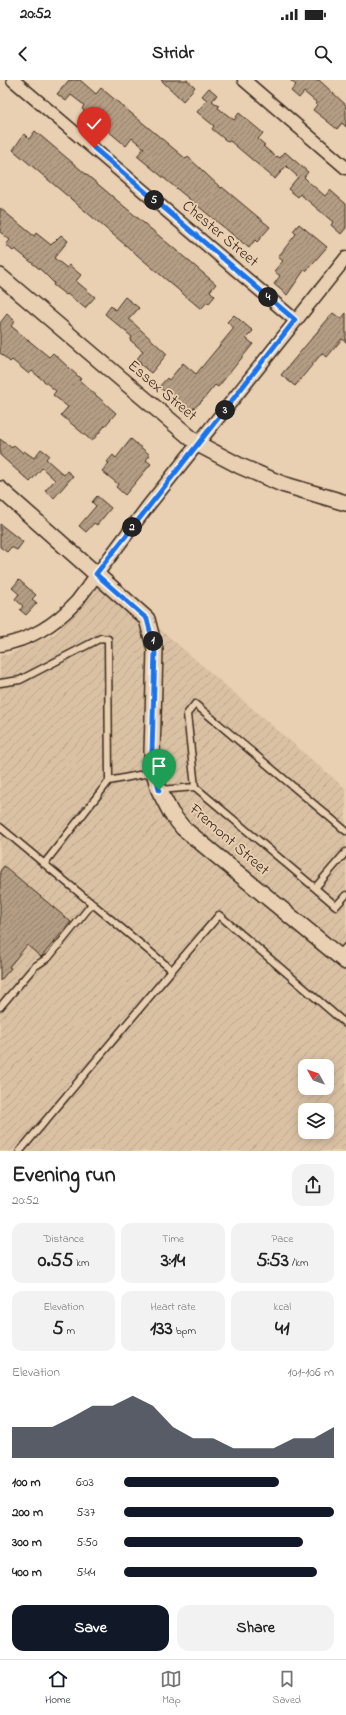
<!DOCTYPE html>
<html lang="en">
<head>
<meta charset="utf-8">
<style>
	:root { --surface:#fff; --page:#f2f2f2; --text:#222; --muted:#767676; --line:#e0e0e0; --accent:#111827 }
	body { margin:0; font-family:"Indie Flower",sans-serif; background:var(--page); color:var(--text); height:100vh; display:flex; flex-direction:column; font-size:15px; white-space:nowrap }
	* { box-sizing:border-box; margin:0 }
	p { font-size:13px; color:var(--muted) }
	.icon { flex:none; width:22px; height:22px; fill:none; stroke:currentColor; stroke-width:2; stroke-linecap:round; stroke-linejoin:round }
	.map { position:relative; height:1071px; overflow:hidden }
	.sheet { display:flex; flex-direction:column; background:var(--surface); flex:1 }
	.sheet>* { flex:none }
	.needle { width:26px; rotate:310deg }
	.fabs { position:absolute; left:298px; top:979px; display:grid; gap:8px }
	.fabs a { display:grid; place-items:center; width:36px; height:36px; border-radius:8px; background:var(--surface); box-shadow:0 2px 10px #0003; font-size:20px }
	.pin { position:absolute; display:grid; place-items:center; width:34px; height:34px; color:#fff; margin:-41px -17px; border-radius:50% 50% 50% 0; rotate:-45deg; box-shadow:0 0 4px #0007 }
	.pin .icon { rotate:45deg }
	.km { position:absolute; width:20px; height:20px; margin:-10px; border-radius:50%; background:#222; color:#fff; font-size:11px; line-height:20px; text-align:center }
	.round { display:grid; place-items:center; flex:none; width:42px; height:42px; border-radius:12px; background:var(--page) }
	.overview { display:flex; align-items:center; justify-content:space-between; height:68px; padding:0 12px }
	h1 { font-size:22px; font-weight:700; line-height:30px }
	.metrics { display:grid; grid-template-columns:repeat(3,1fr); gap:6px; height:68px; padding:4px 12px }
	.metrics div { display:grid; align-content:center; border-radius:10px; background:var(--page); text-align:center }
	.metrics b { font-size:20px; font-weight:700 }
	.metrics small { font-size:11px; font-weight:400 }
	.metrics p { font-size:11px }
	.chart { height:112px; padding:8px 12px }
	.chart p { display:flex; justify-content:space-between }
	.chart svg { width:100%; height:72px; margin-top:4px; fill:var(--accent); opacity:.7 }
	.button { display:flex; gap:8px; margin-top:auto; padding:8px 12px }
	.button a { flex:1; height:46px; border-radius:12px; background:var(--accent); color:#fff; font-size:16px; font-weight:700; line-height:46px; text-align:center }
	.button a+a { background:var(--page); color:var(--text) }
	ul { padding:0 12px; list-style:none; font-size:13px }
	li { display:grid; grid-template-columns:64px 48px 1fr; align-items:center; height:30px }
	li i { height:10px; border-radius:5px; background:var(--accent) }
	.status { display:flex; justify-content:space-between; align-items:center; height:28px; padding:0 20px; background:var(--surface); direction:ltr }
	.status svg { height:11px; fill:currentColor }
	header { display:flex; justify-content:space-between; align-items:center; height:52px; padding:0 12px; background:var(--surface); font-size:18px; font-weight:700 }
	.tab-bar { display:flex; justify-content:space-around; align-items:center; height:56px; border-top:1px solid var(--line); background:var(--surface); font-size:11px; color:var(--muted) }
	.tab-bar a { display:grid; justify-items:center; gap:2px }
	.tab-bar .selected { color:var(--accent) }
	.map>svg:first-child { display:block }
</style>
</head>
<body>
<div class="status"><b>20:52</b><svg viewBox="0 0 49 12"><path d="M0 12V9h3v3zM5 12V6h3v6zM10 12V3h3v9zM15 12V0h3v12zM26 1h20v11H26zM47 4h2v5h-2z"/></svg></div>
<header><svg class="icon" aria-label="back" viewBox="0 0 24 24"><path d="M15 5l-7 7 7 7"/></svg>Stridr<svg class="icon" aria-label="search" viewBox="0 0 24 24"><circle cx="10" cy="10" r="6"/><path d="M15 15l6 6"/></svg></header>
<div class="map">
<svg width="346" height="1071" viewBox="0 0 346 1071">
	<defs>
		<pattern id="industrial-furrows" width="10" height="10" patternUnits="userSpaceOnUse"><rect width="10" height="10" fill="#dac1a4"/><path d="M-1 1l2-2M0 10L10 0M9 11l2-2" fill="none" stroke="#bca68d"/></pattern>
		<pattern id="building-hatch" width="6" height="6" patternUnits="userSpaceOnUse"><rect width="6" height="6" fill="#b49d84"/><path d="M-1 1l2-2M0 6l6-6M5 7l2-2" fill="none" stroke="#94806b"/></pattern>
	</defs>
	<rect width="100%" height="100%" fill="#ead0b2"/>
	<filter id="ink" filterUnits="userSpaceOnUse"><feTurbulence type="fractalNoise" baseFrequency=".025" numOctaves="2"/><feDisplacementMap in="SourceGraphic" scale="8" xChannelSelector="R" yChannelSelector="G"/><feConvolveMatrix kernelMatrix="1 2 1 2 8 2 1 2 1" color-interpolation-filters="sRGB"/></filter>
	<g filter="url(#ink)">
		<path fill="url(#industrial-furrows)" fill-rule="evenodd" d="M104,501L346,709V1071H0V575H7L55,554ZM305,986H327V1008H305ZM305,1030H327V1052H305Z"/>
		<path fill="url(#building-hatch)" stroke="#3b2a1e" d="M69,0H80L96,14L101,8L186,79L188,77L221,108L222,107L270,147L257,162L255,160L249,168L137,76L144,68L132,58L126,66L82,29L84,25L71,15L66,21L57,14Z
			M161,0H187L195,7L183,21Z
			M290,0H319L346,25V47L342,43L337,49L322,37L313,30L317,25L316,22L304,12L299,18L291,11L296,5Z
			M209,8L217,15L212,21L219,26L218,28L234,40L239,33L263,53L258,59L265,65L263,66L276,77L277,76L280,78L285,72L308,92L304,97L310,103L325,116L330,110L346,124V148L341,154L331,145L333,142L300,114L298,117L288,109L298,97L286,86L275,99L230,61L228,62L212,49L214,46L197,32L207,20L202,16Z
			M35,51L216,204L210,211L215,216L209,223L207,222L201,229L13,70L24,54L29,59Z
			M0,128L34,156L36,153L51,165L61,155L68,161L54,178L67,188L69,185L81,195L76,201L95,217L85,228L67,214L66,215L53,205L54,203L42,191L15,169L13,171L6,165L10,160L0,152Z
			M299,144L327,167L306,191L305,189L287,215L274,204L280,196L274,191L283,181L278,177L296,154L293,151Z
			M125,217L139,228L129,239L167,274L151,293L140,284L141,282L137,279L143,271L130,260L132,257L105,234L111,226L115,230Z
			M333,233L341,239L346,233V262L342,259L327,277L322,273L295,306L281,295Z
			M7,234L15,241L11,246L49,277L53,273L81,299L79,300L116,333L92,361L61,335L68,327L53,315L56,311L32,291L29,294L12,280L10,282L0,273V243Z
			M234,235L253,251L246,258L253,264L218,307L215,305L202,321L187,334L166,316L168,314L159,307L167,298L169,300L183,283L196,294L234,248L227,242Z
			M0,359L12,368L14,365L23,373L24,371L34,378L41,369L49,375L46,379L64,395L67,391L73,396L54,418L45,411L55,400L42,388L30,402L0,375Z
			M131,359L150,375L146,380L151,384L125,415L116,407L118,404L102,391L109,383L107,382L113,375L116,378Z
			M97,416L111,428L97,445L94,443L86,452L79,446L96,426L92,422Z
			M0,444L23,462L17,470L11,467L7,472L0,467Z
			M19,500L36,515L32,519L37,523L26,535L20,530L23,526L15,519L19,514L12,508Z
			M4,786L71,842L41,877L27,865L9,887L11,888L0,901V791Z"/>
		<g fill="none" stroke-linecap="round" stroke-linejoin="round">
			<defs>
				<path id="service" d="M0,603L20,600L101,558L108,559L109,701
					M160,710L195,707
					M0,747L172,890L219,835L346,944
					M346,751L195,624L187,634L195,707L315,808L346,772
					M44,784L109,701L154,692
					M315,808L336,826L346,815
					M338,876L346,867
					M0,927L34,887L49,877L92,824
					M20,1071L172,890"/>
				<path id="minor" d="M13,0L295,240
					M244,0L346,88
					M0,565C31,560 56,544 77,521L148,426L346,178"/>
				<path id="tertiary" d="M0,196L198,364L240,386L282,404L346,423
					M0,409L147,539L155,570L152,672L154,692L159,710L171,733L183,748L346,882"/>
			</defs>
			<use href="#service" stroke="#3b2a1e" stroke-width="9"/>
			<use href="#minor" stroke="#3b2a1e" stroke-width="15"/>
			<use href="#tertiary" stroke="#3b2a1e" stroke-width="18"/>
			<use href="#service" stroke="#ead0b2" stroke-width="6"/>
			<use href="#minor" stroke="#ead0b2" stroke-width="12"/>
			<use href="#tertiary" stroke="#ead0b2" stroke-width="15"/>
		</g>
	</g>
	<g fill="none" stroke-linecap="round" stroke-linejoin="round" filter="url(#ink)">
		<defs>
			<path id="route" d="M94,68L295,240L96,494L147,539L155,570L152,672L159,710"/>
		</defs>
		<use href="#route" stroke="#fff" stroke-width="8"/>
		<use href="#route" stroke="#1a73e8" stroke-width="5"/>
	</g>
	<g text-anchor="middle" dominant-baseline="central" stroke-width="3.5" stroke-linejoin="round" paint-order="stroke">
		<g font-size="16" fill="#3b2a1e" stroke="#ead0b2">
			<text transform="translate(220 154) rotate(40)">Chester Street</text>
			<text transform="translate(162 311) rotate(40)">Essex Street</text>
			<text transform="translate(229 760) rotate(41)">Fremont Street</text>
		</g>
	</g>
</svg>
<div class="fabs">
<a><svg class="needle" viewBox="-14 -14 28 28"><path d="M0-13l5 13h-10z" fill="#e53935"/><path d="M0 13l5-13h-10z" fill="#767676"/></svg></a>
<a><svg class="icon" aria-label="layers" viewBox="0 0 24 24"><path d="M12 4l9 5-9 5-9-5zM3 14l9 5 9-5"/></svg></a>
</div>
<div class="pin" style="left:159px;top:710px;background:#1e9e55"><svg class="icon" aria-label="arrive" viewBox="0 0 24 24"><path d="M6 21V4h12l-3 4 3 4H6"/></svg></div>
<div class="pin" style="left:94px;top:68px;background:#d93025"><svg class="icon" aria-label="check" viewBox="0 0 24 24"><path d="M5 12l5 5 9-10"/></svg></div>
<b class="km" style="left:153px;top:561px">1</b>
<b class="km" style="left:132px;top:447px">2</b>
<b class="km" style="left:225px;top:330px">3</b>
<b class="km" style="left:268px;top:217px">4</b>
<b class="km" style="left:154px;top:120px">5</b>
</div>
<section class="sheet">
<div class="overview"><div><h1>Evening run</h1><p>20:52</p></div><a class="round"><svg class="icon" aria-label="share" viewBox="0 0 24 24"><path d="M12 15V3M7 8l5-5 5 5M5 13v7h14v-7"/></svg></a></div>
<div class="metrics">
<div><p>Distance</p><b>0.55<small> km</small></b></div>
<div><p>Time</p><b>3:14</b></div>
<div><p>Pace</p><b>5:53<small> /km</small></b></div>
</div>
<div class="metrics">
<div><p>Elevation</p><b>5<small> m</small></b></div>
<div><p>Heart rate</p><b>133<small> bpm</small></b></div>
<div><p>kcal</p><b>41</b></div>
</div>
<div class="chart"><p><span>Elevation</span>101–106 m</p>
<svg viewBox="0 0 160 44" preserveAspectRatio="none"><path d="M0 44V25L10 25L20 25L30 19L40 12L50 12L60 6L70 12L80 25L90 32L100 32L110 38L120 38L130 38L140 32L150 32L160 25V44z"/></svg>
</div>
<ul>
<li><b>100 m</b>6:03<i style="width:74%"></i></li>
<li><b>200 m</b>5:37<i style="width:100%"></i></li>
<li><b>300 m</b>5:50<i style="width:85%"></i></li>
<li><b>400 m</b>5:44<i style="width:92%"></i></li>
</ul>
<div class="button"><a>Save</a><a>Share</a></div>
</section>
<nav class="tab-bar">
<a class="selected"><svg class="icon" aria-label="home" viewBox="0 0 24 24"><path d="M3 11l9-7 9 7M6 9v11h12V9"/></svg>Home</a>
<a><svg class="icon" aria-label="map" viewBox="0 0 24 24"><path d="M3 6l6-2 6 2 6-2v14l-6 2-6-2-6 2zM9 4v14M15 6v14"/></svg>Map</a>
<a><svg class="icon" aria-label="saved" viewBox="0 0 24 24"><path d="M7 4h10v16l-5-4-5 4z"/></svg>Saved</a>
</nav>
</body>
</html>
